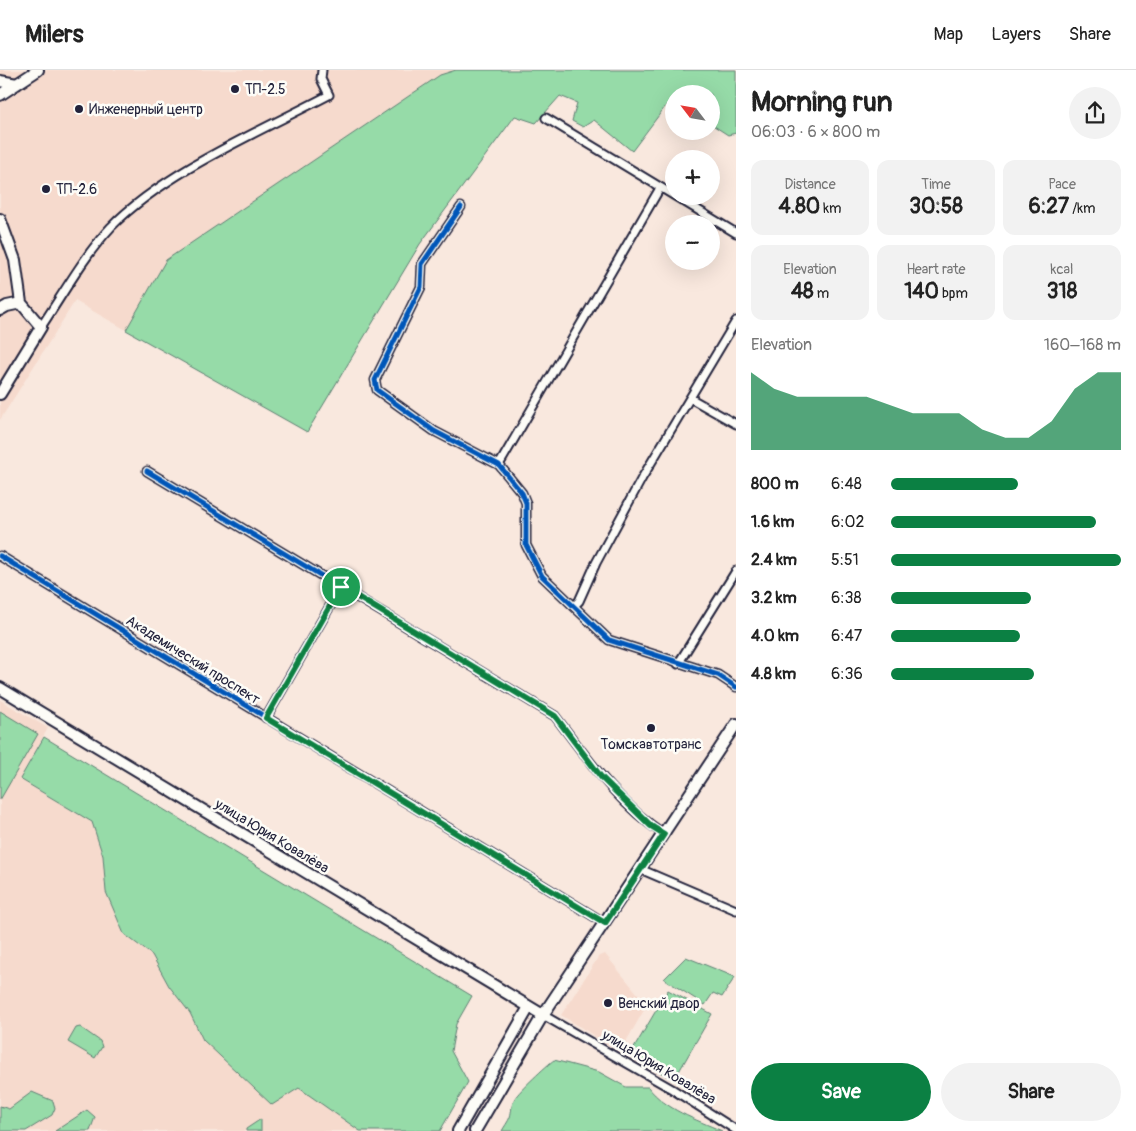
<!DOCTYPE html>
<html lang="en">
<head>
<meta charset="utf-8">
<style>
	:root { --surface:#fff; --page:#f2f2f2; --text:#222; --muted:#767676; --line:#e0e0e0; --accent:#0b8043 }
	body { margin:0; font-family:Pangolin,sans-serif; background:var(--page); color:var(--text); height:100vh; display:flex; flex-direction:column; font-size:19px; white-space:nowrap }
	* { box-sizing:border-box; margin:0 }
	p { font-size:16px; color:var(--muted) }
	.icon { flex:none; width:28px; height:28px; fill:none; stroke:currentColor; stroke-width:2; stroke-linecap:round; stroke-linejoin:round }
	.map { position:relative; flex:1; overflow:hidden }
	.details { display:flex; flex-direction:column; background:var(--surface); width:400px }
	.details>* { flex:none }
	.needle { width:32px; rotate:301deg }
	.buttons { position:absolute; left:665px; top:15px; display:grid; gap:10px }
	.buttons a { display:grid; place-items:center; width:55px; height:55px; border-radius:50%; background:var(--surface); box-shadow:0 5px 20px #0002; font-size:25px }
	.pin { position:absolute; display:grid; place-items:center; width:42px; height:42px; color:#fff; margin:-21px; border:2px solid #fff; border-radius:50%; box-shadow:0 1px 5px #0007 }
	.round { display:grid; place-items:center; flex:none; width:52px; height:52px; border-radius:26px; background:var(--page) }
	.summary { display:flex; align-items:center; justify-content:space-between; height:85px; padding:0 15px }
	h1 { font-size:28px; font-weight:700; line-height:38px }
	.stats { display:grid; grid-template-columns:repeat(3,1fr); gap:8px; height:85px; padding:5px 15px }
	.stats div { display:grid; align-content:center; border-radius:12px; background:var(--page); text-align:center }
	.stats b { font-size:21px; font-weight:700 }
	.stats small { font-size:14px; font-weight:400 }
	.stats p { font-size:14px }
	.chart { height:140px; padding:10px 15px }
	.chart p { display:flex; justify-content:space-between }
	.chart svg { width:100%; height:90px; margin-top:5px; fill:var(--accent); opacity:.7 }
	.button { display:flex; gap:10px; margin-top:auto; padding:10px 15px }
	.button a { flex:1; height:58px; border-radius:30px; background:var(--accent); color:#fff; font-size:20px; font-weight:700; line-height:58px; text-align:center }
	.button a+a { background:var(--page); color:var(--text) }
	ul { padding:0 15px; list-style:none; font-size:16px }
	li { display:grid; grid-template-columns:80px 60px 1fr; align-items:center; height:38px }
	li i { height:12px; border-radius:6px; background:var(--accent) }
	header { display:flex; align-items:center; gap:30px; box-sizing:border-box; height:70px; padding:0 25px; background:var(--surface); border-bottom:1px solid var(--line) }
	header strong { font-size:24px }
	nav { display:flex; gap:28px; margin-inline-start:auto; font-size:18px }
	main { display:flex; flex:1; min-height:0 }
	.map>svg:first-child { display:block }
</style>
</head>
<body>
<header>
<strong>Milers</strong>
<nav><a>Map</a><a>Layers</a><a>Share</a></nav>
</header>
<main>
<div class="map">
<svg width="736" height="1061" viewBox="0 0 736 1061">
	<rect width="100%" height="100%" fill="#f9e8de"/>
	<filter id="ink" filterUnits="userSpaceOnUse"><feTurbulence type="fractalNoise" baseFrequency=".02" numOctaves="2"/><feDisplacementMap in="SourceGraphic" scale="10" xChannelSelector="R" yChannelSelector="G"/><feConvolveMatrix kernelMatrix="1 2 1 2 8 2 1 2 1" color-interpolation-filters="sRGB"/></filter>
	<g filter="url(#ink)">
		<path fill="#f6dacd" d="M0,0H549L420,174L307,362L75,231L0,350Z
			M0,630L48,658L20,709L92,752L103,786L106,822L124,864L152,885L169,916L190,943L203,970L299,1017L360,1061H0Z
			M605,884L647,935L620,982L561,945L599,886Z"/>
		<path fill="#96dba8" stroke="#5c7e72" d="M456,0H736V63L728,65L711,54V24H674V30L671,29L632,81L594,50L583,57L572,51L577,33L560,26L536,53L515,46L420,174L307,362L126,260L166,190L440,5Z
			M0,641L38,664L0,730Z
			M44,667L472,926L456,954L451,981L468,1012L440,1061H360L299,1018L272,1035L203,970L190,943L169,916L152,885L124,864L106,822L103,786L92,752L20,709Z
			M686,887L735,907L722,927L713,923L705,935L664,909Z
			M668,920L712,944L674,1010L630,985Z
			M80,957L100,971L102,977L95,988L68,972L76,958Z
			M554,990L599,1002L626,1017H648C666,1040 695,1049 722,1061H502C504,1057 508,1052 510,1047C512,1041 511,1034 515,1028C518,1022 548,994 554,990Z
			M32,1022L53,1031L55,1038L52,1045L26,1061H0V1036L9,1039Z
			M87,1040L95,1047L90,1061H55Z
			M261,1049V1061H246V1059Z"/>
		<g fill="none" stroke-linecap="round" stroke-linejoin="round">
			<defs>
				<path id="street" d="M546,48L736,163
					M461,137L422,194L421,217L375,310L377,320L434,361L499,395L522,423L526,433V475L542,506L609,570L718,605L736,617
					M41,257C63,224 84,186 111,157C166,101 259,62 329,25L321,9L322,0
					M690,328L736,354
					M499,395L660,118
					M147,401L555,646C587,688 619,735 664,764
					M0,486L605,853
					M574,536L579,531L596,493L642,408L736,251
					M678,594L736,501
					M266,648L341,517
					M640,799L736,840
					M543,945L672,1019L736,1060"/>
				<path id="secondary" d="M0,11L17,14
					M0,25L38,0
					M0,149L15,190L21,233L41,257L0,324
					M0,240L7,236L21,233
					M0,618L543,945
					M458,1061L529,937
					M475,1061L543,945L736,654"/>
			</defs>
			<use href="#street" stroke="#22223b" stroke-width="11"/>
			<use href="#secondary" stroke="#22223b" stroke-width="14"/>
			<use href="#street" stroke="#fdfcf7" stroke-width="7"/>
			<use href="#secondary" stroke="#fdfcf7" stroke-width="10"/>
			<defs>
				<path id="cycleway" d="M461,137L422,194L421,217L375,310L377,320L434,361L499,395L522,423L526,433V475L542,506L609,570L718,605L736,617
					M147,401L555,646C587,688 619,735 664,764
					M0,486L605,853"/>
			</defs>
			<use href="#cycleway" stroke="#fdfcf7" stroke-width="8"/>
			<use href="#cycleway" stroke="#0057b8" stroke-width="5"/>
		</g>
	</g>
	<g fill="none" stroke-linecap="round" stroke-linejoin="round" filter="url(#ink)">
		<defs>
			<path id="route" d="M341,517L555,646L601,707L651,756L664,764L605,853L266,648Z"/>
		</defs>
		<use href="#route" stroke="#fff" stroke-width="10"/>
		<use href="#route" stroke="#0b8043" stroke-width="6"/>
	</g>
	<g fill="#22223b" stroke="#fdfcf7" stroke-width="2">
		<circle cx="235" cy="19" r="5"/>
		<circle cx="79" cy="39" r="5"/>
		<circle cx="46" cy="119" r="5"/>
		<circle cx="651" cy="658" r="5"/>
		<circle cx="608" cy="933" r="5"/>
	</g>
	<g text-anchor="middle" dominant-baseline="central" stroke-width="5" stroke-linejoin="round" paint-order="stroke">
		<g font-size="14" fill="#22223b" stroke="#fdfcf7" text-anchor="start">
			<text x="245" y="19">ТП-2.5</text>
			<text x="89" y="39">Инженерный центр</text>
			<text x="56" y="119">ТП-2.6</text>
			<text x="651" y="674" text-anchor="middle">Томскавтотранс</text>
			<text x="618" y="933">Венский двор</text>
		</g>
		<g font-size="14" fill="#22223b" stroke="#fdfcf7">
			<text transform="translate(193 590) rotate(32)">Академический проспект</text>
			<text transform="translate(272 766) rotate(31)">улица Юрия Ковалёва</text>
			<text transform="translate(659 997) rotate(31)">улица Юрия Ковалёва</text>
		</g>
	</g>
</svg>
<div class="buttons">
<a><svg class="needle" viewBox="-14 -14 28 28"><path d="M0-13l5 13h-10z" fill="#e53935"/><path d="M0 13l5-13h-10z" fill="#767676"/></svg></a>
<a>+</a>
<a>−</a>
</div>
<div class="pin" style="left:341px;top:517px;background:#1e9e55"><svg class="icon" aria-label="arrive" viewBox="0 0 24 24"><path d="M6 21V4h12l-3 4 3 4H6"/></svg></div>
</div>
<section class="details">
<div class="summary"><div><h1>Morning run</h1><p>06:03 · 6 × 800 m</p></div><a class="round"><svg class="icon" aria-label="share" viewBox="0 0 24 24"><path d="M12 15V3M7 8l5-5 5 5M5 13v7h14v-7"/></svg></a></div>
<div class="stats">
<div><p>Distance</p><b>4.80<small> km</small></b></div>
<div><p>Time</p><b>30:58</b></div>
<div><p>Pace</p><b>6:27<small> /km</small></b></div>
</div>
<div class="stats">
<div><p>Elevation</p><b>48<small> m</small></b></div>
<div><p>Heart rate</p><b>140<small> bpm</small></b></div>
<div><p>kcal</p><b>318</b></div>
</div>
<div class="chart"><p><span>Elevation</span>160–168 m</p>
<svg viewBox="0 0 160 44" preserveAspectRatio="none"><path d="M0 44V6L10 14L20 18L30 18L40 18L50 18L60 22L70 26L80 26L90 26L100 34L110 38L120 38L130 30L140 14L150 6L160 6V44z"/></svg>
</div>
<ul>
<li><b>800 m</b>6:48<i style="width:55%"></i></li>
<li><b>1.6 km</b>6:02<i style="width:89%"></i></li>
<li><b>2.4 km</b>5:51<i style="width:100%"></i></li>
<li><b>3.2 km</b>6:38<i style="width:61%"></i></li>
<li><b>4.0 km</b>6:47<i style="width:56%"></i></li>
<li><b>4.8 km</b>6:36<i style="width:62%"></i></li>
</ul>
<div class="button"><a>Save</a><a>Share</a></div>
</section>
</main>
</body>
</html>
